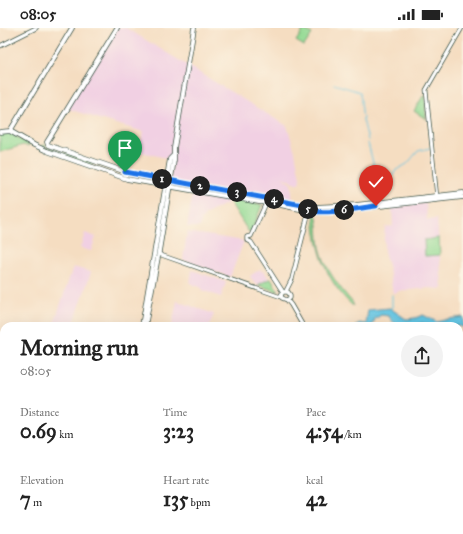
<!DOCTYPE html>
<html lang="en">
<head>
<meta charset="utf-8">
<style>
	:root { --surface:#fff; --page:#f2f2f2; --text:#222; --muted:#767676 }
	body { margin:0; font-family:"IM FELL Great Primer",serif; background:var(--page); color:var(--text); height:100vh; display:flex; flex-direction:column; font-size:15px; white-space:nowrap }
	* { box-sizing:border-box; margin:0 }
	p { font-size:13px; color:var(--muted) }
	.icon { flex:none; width:22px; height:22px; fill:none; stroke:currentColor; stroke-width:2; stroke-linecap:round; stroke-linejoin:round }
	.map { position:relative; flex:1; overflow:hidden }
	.panel { position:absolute; left:0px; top:294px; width:463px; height:212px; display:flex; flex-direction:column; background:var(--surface); border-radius:12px 12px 0 0; box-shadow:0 4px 16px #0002 }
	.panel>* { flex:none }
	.pin { position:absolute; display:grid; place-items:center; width:34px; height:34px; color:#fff; margin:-41px -17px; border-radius:50% 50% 50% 0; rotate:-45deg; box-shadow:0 0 4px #0007 }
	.pin .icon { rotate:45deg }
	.km { position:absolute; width:20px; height:20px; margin:-10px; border-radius:50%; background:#222; color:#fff; font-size:11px; line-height:20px; text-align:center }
	.round { display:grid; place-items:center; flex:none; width:42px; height:42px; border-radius:21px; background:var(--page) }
	.overview { display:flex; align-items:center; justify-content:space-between; height:68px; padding:0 20px }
	h1 { font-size:22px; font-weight:700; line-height:30px }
	.metrics { display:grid; grid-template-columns:repeat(3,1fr); gap:6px; height:68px; padding:4px 20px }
	.metrics div { display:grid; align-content:center }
	.metrics b { font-size:20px; font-weight:700 }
	.metrics small { font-size:11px; font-weight:400 }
	.metrics p { font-size:11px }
	.status { display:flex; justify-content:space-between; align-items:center; height:28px; padding:0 20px; background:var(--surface); direction:ltr }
	.status svg { height:11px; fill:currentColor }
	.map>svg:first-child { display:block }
</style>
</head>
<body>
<div class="status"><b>08:05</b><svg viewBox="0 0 49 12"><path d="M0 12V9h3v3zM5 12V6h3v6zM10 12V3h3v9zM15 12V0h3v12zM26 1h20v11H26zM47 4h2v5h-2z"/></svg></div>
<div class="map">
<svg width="463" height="506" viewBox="0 0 463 506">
	<rect width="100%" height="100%" fill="#fcf5e5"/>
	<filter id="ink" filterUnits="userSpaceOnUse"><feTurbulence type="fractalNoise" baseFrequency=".025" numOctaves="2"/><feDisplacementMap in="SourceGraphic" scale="8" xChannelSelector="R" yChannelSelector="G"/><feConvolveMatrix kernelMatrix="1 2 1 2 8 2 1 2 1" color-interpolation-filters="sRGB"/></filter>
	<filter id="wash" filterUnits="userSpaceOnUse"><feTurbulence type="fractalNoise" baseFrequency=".012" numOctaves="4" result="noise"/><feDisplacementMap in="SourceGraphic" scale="16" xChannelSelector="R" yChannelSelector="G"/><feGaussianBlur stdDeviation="0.9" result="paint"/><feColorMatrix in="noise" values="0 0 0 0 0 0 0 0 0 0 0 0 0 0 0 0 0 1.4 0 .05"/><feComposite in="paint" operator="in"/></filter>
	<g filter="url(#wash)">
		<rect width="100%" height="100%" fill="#f5ddc1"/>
		<path fill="#f1d0e3" d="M117,0H126L287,98L295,124L300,150L299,156L282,149L291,156L293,175L170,153L180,81L178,83L170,131L137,123L144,104L99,91L66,80Z
			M193,162L223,167L228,176L221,178L205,187L201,193L200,199H187Z
			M426,175L427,192L437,191L442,261L429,260L399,263L393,266L389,241L384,224V209L385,199L393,198L392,179Z
			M187,204L244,213L230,249L183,232Z
			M85,205L96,209L91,223L80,220Z
			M73,239L91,244L73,298H60L54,296Z
			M260,241L262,244L264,243L269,251L258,257L255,256L250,248Z
			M192,242L226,254L221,269L202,262V260L190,255Z
			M177,273L214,286L209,298H172Z"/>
		<path fill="#94da94" stroke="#5a8c64" d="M304,1L312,6L304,18L296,13Z
			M423,68H425L426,91L414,83Z
			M7,105L12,106L30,117L27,118L23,117L0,124V107Z
			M44,116L47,119L91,133L92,136L91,137L43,119H42Z
			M231,171L262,177L251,204L248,203L230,174Z
			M316,185C319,196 318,208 320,219C325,241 339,259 353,275V278C326,254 316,221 314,186Z
			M439,210L440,227L425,228L424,212Z
			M269,251H271L279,264L258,257Z"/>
		<path fill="#77ba7e" stroke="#4b7c59" d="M115,502H145L137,506H115Z"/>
		<path fill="#64c4e2" stroke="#42808b" d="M390,280L406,291L415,290L423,287L437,294L448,291L463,289V300L459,298H433L422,295C410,300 395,301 389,288L381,287L375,291L372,298H355L359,295L366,296L368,282Z"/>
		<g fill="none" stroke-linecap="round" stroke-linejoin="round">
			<path stroke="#64c4e2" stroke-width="1" d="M334,56L360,64L363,92L368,112
				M368,115L382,170
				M392,149L396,142L407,136L418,123L430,120
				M390,282L392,279V267"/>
		</g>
	</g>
	<g filter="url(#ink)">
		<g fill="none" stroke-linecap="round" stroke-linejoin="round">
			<defs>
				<path id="tertiary" d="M437,170L426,62L462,0
					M159,225L161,227L281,269
					M0,315L4,316"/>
				<path id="secondary" d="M0,18L36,0
					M251,208L247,209V212L251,214L283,264
					M251,208L267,173
					M286,263L292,251L308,187V178
					M283,264L281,267L282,270L287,272L291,277L303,298
					M284,264H288L290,267V270L287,272
					M340,506L341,502"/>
				<path id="primary" d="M117,0L52,106L47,114L48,117L129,145L315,179L356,177L463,165
					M10,103L72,0
					M0,104L10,103L34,117L47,123L127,151L259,174C281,175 303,184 325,184L463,169
					M142,298L170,131L173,128
					M145,298L158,229L174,132V120L194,0
					M111,506L112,502"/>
			</defs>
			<use href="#tertiary" stroke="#3f5549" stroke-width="4.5"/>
			<use href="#secondary" stroke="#3f5549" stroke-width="5"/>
			<use href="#primary" stroke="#3f5549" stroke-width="5.5"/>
			<use href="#tertiary" stroke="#fff" stroke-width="3"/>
			<use href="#secondary" stroke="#fff" stroke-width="3.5"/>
			<use href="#primary" stroke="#fff" stroke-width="4"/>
		</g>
	</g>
	<g fill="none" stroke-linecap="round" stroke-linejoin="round" filter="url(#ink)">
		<defs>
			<path id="route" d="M125,144L308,178V182C325,187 358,180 376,178"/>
		</defs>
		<use href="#route" stroke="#fff" stroke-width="8"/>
		<use href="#route" stroke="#1a73e8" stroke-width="5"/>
	</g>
</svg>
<div class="pin" style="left:125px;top:144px;background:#1e9e55"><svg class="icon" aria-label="arrive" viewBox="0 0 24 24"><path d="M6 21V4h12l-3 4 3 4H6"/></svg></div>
<div class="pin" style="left:376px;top:178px;background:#d93025"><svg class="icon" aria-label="check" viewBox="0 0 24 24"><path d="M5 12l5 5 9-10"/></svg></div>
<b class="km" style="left:162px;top:151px">1</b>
<b class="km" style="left:200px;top:158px">2</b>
<b class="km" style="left:237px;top:164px">3</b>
<b class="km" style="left:274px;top:171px">4</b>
<b class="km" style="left:308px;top:181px">5</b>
<b class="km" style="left:344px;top:182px">6</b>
<section class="panel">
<div class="overview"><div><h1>Morning run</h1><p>08:05</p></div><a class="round"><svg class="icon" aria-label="share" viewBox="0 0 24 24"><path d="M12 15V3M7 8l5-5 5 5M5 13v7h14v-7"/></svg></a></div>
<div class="metrics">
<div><p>Distance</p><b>0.69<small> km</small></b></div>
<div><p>Time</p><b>3:23</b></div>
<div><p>Pace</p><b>4:54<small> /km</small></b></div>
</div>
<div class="metrics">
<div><p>Elevation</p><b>7<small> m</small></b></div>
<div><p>Heart rate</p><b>135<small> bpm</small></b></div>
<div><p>kcal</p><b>42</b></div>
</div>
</section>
</div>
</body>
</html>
